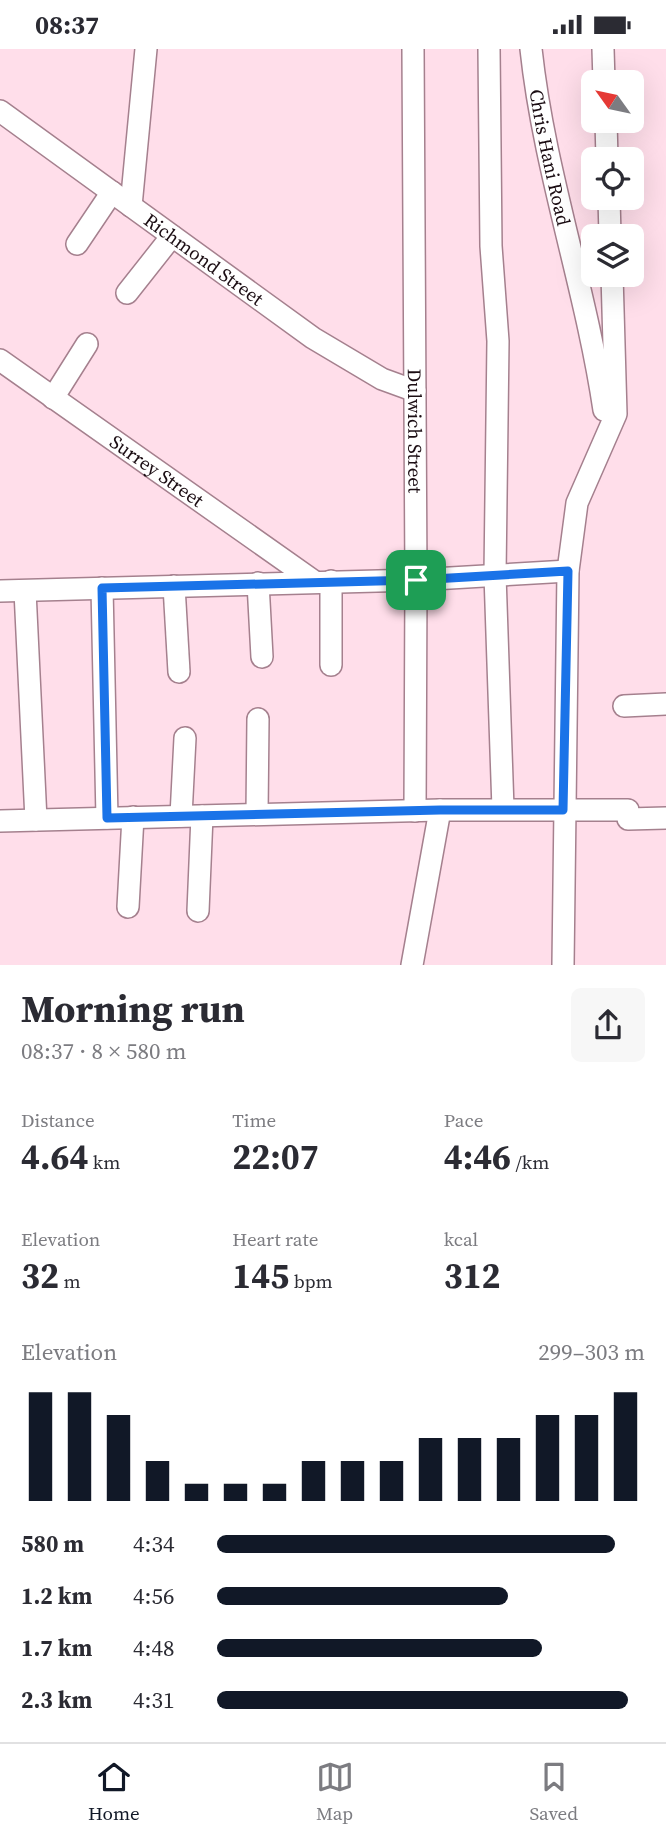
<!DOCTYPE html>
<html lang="en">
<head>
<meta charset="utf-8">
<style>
	:root { --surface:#fff; --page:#f7f7f7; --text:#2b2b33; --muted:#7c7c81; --line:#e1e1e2; --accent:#111827 }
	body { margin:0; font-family:"Source Serif 4",serif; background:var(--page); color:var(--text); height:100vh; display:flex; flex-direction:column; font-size:26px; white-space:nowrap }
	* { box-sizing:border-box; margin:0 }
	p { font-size:23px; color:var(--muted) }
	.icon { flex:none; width:38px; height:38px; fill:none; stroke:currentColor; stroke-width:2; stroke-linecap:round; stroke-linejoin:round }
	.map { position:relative; height:916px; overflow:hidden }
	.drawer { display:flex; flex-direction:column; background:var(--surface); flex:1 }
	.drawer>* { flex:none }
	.needle { width:46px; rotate:303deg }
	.controls { position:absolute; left:581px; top:21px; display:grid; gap:14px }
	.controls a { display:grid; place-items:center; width:63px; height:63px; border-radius:10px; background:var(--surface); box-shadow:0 7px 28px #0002; font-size:35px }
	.pin { position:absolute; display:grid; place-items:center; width:60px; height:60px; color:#fff; margin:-30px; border-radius:14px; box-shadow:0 4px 10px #0006 }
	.round { display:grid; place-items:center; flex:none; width:74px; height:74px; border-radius:10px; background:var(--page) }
	.head { display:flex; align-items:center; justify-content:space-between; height:119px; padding:0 21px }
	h1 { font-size:38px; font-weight:700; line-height:52px }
	.stats { display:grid; grid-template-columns:repeat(3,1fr); gap:10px; height:119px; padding:7px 21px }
	.stats div { display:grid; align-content:center }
	.stats b { font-size:35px; font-weight:700 }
	.stats small { font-size:19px; font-weight:400 }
	.stats p { font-size:19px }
	.chart { height:196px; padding:14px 21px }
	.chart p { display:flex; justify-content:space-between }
	.chart svg { width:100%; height:126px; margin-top:7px; stroke:var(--accent); stroke-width:6 }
	ul { padding:0 21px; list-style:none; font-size:23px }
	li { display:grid; grid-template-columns:112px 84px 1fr; align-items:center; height:52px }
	li i { height:18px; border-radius:9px; background:var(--accent) }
	.status { display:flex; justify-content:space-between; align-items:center; height:49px; padding:0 35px; background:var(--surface); direction:ltr }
	.status svg { height:19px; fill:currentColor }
	.tab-bar { display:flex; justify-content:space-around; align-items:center; height:98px; border-top:2px solid var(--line); background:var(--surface); font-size:19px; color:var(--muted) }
	.tab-bar a { display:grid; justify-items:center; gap:4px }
	.tab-bar .active { color:var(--accent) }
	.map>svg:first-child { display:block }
</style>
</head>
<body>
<div class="status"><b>08:37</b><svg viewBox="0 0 49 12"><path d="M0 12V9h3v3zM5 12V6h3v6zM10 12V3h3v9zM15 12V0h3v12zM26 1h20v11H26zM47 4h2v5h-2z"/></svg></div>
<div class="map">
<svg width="666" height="916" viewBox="0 0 666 916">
	<rect width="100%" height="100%" fill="#ffdeea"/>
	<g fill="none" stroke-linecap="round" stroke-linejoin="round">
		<defs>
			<g id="minor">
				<path id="s1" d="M413,0L416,531L415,762"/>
				<path d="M489,0L491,197L498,292L495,526L503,760"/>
				<path id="s2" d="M531,0C544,122 586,239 604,361"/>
				<path d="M603,0L604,33"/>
				<path id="s3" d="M0,62L313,289L382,330L415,342"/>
				<path d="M606,72L607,110"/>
				<path d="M609,149L610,187"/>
				<path d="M131,157L146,0"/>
				<path d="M77,195L112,143"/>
				<path d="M127,244L172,187"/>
				<path id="s4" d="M0,311L315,533"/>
				<path d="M53,349L87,295"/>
				<path d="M331,532V616"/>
				<path d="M258,534L262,608"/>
				<path d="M174,537L179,623"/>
				<path d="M102,539L107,769"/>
				<path d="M0,542L416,531L568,522"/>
				<path d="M25,542L36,771"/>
				<path d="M624,657L666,655"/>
				<path d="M257,765L258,670"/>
				<path d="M181,767L185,689"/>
				<path d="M628,770L666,769"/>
				<path d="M0,772L440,761H628"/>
				<path d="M128,858L133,768"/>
				<path d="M198,862L202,767"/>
				<path d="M412,916L440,761"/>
				<path d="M563,916L568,522L577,454L616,365L612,226"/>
			</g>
		</defs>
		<use href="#minor" stroke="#a5808e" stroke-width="24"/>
		<use href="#minor" stroke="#fff" stroke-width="21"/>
	</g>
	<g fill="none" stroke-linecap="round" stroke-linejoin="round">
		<defs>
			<path id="route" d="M568,522L563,761H440L107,769L102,539L416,531Z"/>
		</defs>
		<use href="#route" stroke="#fff" stroke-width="14"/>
		<use href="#route" stroke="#1a73e8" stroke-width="9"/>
	</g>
	<g text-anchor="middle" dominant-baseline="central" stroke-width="5" stroke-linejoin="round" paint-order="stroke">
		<g font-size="19" fill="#1b0d13" stroke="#ffdeea">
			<text stroke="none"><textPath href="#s2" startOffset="110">Chris Hani Road</textPath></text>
			<text stroke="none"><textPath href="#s3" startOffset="252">Richmond Street</textPath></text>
			<text stroke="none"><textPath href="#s1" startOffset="382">Dulwich Street</textPath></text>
			<text stroke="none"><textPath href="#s4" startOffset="192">Surrey Street</textPath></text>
		</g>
	</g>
</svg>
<div class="controls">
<a><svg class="needle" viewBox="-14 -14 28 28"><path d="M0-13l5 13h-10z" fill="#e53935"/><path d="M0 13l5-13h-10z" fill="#7c7c81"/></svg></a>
<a><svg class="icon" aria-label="locate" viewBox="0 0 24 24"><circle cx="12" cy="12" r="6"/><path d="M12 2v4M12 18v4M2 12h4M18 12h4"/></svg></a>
<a><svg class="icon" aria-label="layers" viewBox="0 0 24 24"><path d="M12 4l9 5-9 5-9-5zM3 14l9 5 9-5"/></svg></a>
</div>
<div class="pin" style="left:416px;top:531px;background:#1e9e55"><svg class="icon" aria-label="arrive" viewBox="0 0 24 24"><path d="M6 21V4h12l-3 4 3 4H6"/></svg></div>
</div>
<section class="drawer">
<div class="head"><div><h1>Morning run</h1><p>08:37 · 8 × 580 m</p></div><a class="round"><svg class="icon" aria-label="share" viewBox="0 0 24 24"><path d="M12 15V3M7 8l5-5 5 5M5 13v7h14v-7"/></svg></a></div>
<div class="stats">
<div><p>Distance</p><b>4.64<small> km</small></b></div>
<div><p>Time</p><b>22:07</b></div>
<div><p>Pace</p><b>4:46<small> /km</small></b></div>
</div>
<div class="stats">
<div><p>Elevation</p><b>32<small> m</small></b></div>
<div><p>Heart rate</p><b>145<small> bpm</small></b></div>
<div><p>kcal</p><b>312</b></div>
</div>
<div class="chart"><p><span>Elevation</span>299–303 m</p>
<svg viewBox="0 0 160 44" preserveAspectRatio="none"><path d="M5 44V6M15 44V6M25 44V14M35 44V30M45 44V38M55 44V38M65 44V38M75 44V30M85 44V30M95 44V30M105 44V22M115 44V22M125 44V22M135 44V14M145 44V14M155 44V6"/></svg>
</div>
<ul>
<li><b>580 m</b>4:34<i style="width:93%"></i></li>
<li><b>1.2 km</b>4:56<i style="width:68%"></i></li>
<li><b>1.7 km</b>4:48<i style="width:76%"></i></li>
<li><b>2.3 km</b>4:31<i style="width:96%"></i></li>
</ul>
</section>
<nav class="tab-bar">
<a class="active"><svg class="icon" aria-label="home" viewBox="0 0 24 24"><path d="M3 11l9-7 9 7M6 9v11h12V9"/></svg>Home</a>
<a><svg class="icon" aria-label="map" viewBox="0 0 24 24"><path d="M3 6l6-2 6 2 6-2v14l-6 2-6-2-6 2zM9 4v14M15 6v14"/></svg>Map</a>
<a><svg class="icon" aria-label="saved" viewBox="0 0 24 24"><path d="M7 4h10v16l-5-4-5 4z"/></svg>Saved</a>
</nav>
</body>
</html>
